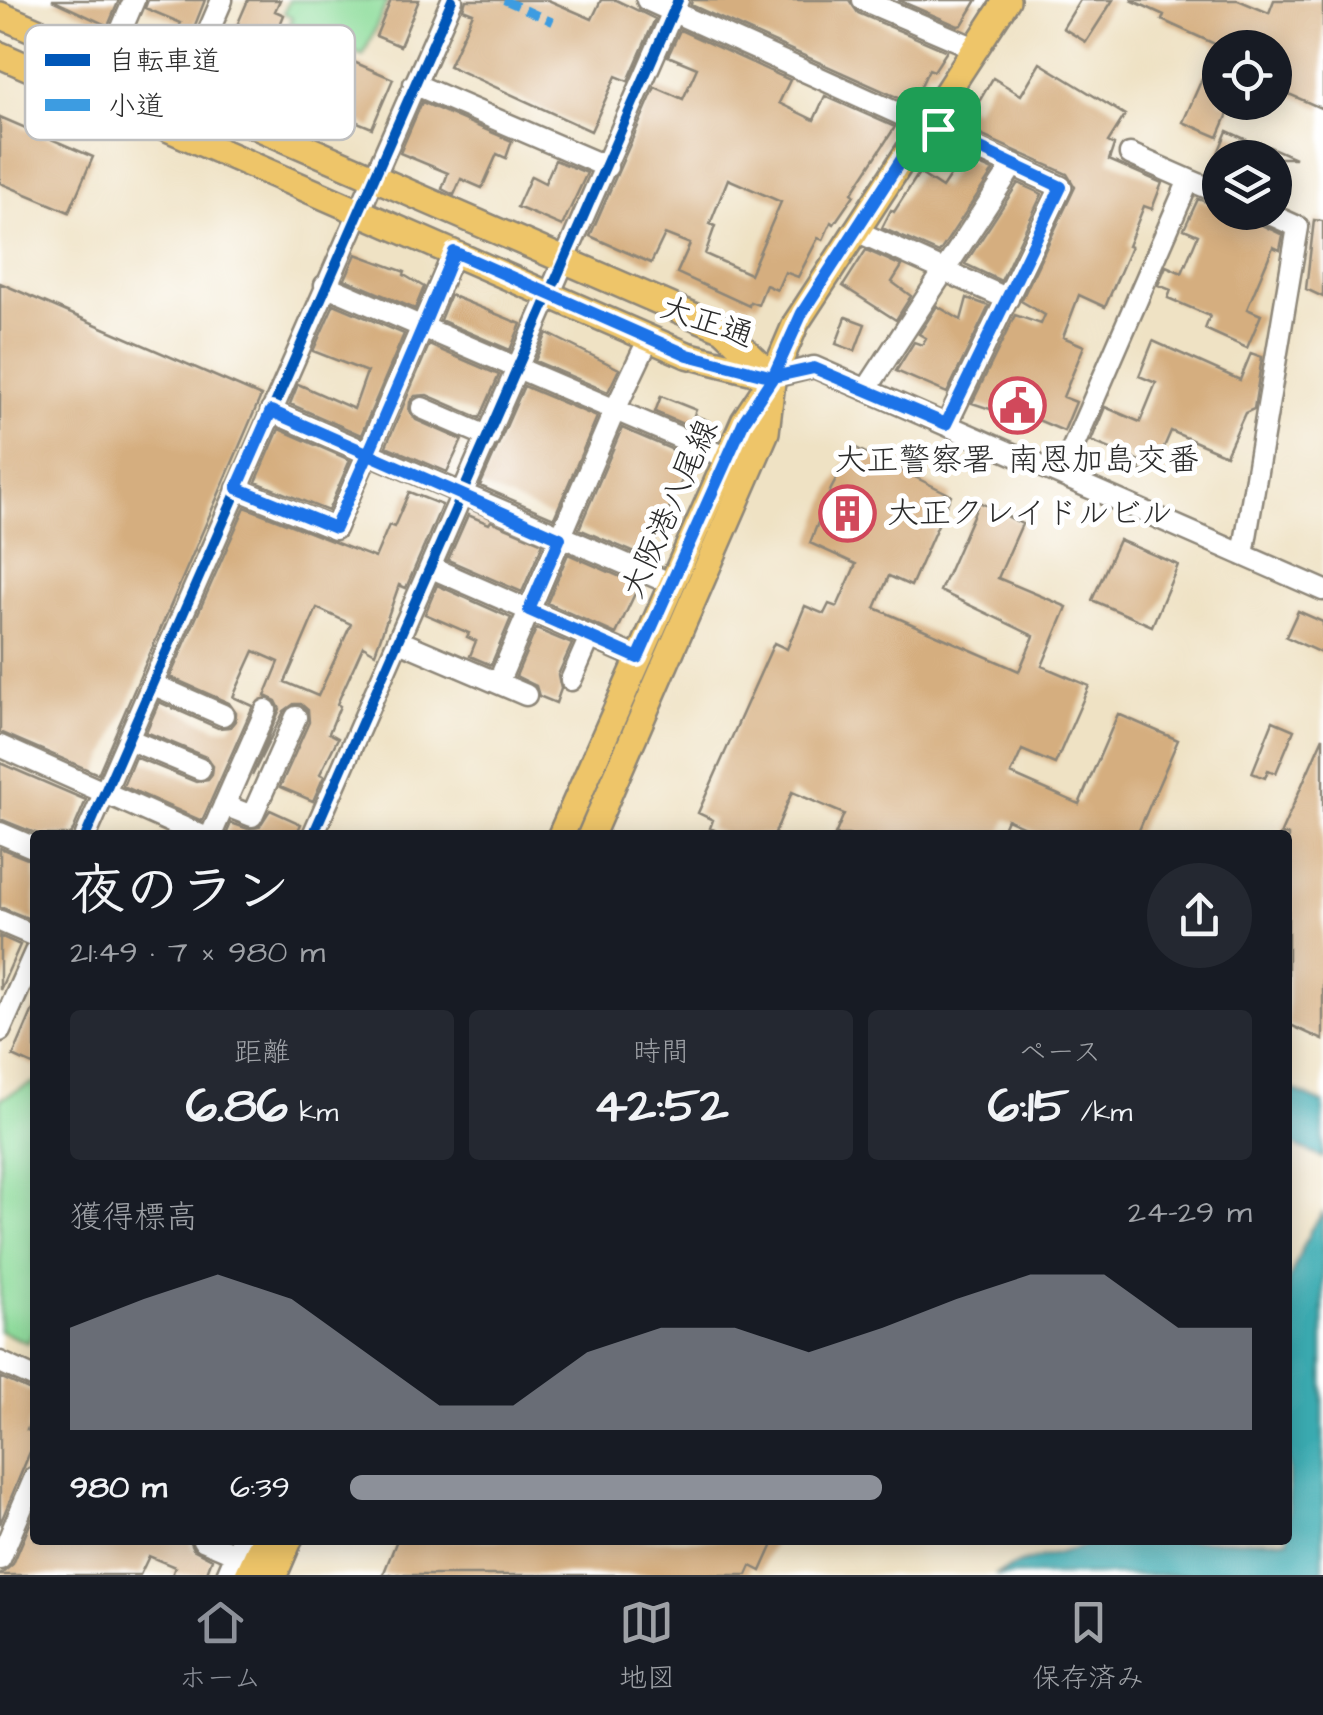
<!DOCTYPE html>
<html lang="ja">
<head>
<meta charset="utf-8">
<style>
	:root { --surface:#171b24; --page:#242831; --text:#f1f3f6; --muted:#9ea1a6; --line:#363941; --accent:#8c9099 }
	body { margin:0; font-family:"Architects Daughter","Klee One",sans-serif; background:var(--page); color:var(--text); height:100vh; display:flex; flex-direction:column; font-size:38px; white-space:nowrap }
	* { box-sizing:border-box; margin:0 }
	p { font-size:32px; color:var(--muted) }
	.icon { flex:none; width:55px; height:55px; fill:none; stroke:currentColor; stroke-width:2; stroke-linecap:round; stroke-linejoin:round }
	.map { position:relative; flex:1; overflow:hidden }
	.drawer { position:absolute; left:30px; top:830px; width:1262px; height:715px; display:flex; flex-direction:column; background:var(--surface); border-radius:10px; box-shadow:0 5px 25px #0003 }
	.drawer>* { flex:none }
	.buttons { position:absolute; left:1202px; top:30px; display:grid; gap:20px }
	.buttons a { display:grid; place-items:center; width:90px; height:90px; border-radius:50%; background:var(--surface); box-shadow:0 5px 25px #0003; font-size:50px }
	.pin { position:absolute; display:grid; place-items:center; width:85px; height:85px; color:#fff; margin:-42px; border-radius:20px; box-shadow:0 5px 15px #0006 }
	.round { display:grid; place-items:center; flex:none; width:105px; height:105px; border-radius:52px; background:var(--page) }
	.head { display:flex; align-items:center; justify-content:space-between; height:170px; padding:0 40px }
	h1 { font-size:55px; font-weight:700; line-height:75px }
	.metrics { display:grid; grid-template-columns:repeat(3,1fr); gap:15px; height:170px; padding:10px 40px }
	.metrics div { display:grid; align-content:center; border-radius:10px; background:var(--page); text-align:center }
	.metrics b { font-size:50px; font-weight:700 }
	.metrics small { font-size:28px; font-weight:400 }
	.metrics p { font-size:28px }
	.chart { height:280px; padding:20px 40px }
	.chart p { display:flex; justify-content:space-between }
	.chart svg { width:100%; height:180px; margin-top:10px; fill:var(--accent); opacity:.7 }
	ul { padding:0 40px; list-style:none; font-size:32px }
	li { display:grid; grid-template-columns:160px 120px 1fr; align-items:center; height:75px }
	li i { height:25px; border-radius:12px; background:var(--accent) }
	.tabs { display:flex; justify-content:space-around; align-items:center; height:140px; border-top:2px solid var(--line); background:var(--surface); font-size:28px; color:var(--muted) }
	.tabs a { display:grid; justify-items:center; gap:5px }
	.tabs .on { color:var(--accent) }
	.map>svg:first-child { display:block }
</style>
</head>
<body>
<div class="map">
<svg width="1323" height="1575" viewBox="0 0 1323 1575">
	<rect width="100%" height="100%" fill="#fff"/>
	<filter id="ink" filterUnits="userSpaceOnUse"><feTurbulence type="fractalNoise" baseFrequency=".01" numOctaves="2"/><feDisplacementMap in="SourceGraphic" scale="20" xChannelSelector="R" yChannelSelector="G"/><feConvolveMatrix kernelMatrix="1 2 1 2 8 2 1 2 1" color-interpolation-filters="sRGB"/></filter>
	<filter id="wash" filterUnits="userSpaceOnUse"><feTurbulence type="fractalNoise" baseFrequency=".0048" numOctaves="4" result="noise"/><feDisplacementMap in="SourceGraphic" scale="40" xChannelSelector="R" yChannelSelector="G"/><feGaussianBlur stdDeviation="2.25" result="paint"/><feColorMatrix in="noise" values="0 0 0 0 0 0 0 0 0 0 0 0 0 0 0 0 0 1.4 0 .05"/><feComposite in="paint" operator="in"/></filter>
	<g filter="url(#wash)">
		<rect width="100%" height="100%" fill="#efe2c4"/>
		<path fill="#8fdd9c" stroke="#5d8464" stroke-width="2.5" d="M289,0H388L363,56L289,23L292,17L284,13Z
			M35,1082V1326L28,1343L0,1331V1099Z"/>
		<path fill="#3aacb2" stroke="#326c6e" stroke-width="2.5" d="M1288,1088L1323,1103V1158L1288,1143Z
			M1323,1213V1575H995L1020,1563L1108,1540H1288V1281L1311,1229Z"/>
		<g id="blocks">
			<path fill="#d5ae7f" fill-rule="evenodd" d="M52,0H119L108,26Z
				M148,0H205L182,58L168,53L181,23L145,8Z
				M248,0H280L275,11L284,15L275,37L300,48L303,40L393,79L372,128L220,65Z
				M391,0H419L400,46L376,36Z
				M466,0H548L592,19L601,0H616L655,19L628,81L616,76L591,131L449,66L473,13L463,9Z
				M692,0H849L858,13L947,51L934,71L929,69L912,104L691,5Z
				M898,0H977L962,25L958,26Z
				M1080,0H1113L1086,42L1063,28Z
				M1131,0H1238L1269,13L1274,0H1323V109L1275,88V48L1220,46V102H1233L1218,137L1183,122L1217,45L1162,20L1164,15Z
				M680,30L790,80L779,103L814,120L825,96L895,127L852,193L854,195L834,224L831,222L823,240L818,238L798,277L785,272L777,290L766,285L758,305L750,302L749,306L677,273L690,244L665,234L651,263L590,236L655,87L683,99L697,68L668,56ZM728,179L781,202L750,274L705,254L715,226L710,224Z
				M1040,63L1125,115L1108,142L1114,145L1109,160L1162,183L1152,209L1144,206L1128,246L1131,247L1105,307L1079,295L1063,337L1084,346L1063,397L1076,402L1064,431L1019,412L1017,418L972,403L1015,315L1041,324L1045,315L1021,301L1075,187L1067,174L954,123L965,104L974,110L993,78L1021,95Z
				M422,102L512,141L506,158L497,154L482,188L461,179L454,195L442,189L448,173L400,153Z
				M0,117L93,157L69,212L0,183Z
				M1227,131L1258,145L1259,142L1295,158H1216Z
				M941,148L993,171L939,253L882,228L891,210L894,212L919,173L942,188L958,164L939,151Z
				M555,160L587,173L562,226L517,207L531,176L545,183Z
				M1018,183L1042,194L1001,281L965,264Z
				M1198,199L1220,207V212H1234L1283,235L1280,250L1273,247L1247,309L1261,315L1247,348L1205,329L1210,316L1168,298L1171,290L1158,285L1166,266L1182,273L1198,235L1184,229Z
				M1314,220L1323,221V297L1306,289Z
				M866,250L902,266L892,282L911,296L896,320L843,286Z
				M356,254L405,272L404,275L424,287L415,309L345,279Z
				M0,283L261,396L98,774L0,732Z
				M450,295L521,324L510,350L440,320Z
				M967,298L989,306L947,393L896,371L914,342L922,345L926,338L919,334L937,306L961,320Z
				M334,304L404,334L361,435L290,404L298,384L354,409L367,372L313,351Z
				M846,317L865,324L855,351L836,344Z
				M547,333L619,369L608,392L535,361Z
				M1153,341L1240,380L1251,353L1262,357L1254,409L1245,413L1226,455L1171,431L1152,475L1139,470L1142,462L1091,441L1105,407L1140,422L1156,383L1139,376Z
				M429,345L499,375L480,418L427,395L415,396L410,402L409,411L416,420L462,440L447,472L386,446Z
				M524,386L597,417L554,518L480,486Z
				M661,396L696,410L694,415L709,421L704,433L655,412Z
				M622,428L692,458L647,558L579,529Z
				M279,429L350,460L328,511L256,482Z
				M854,447L951,495L911,586L889,576L875,608L1019,671L1034,636L940,591L979,502L1022,524L998,578L1067,607L1042,666L1089,686L1055,764L1022,750L1011,774L1079,804L1118,714L1178,740L1137,835H1042L1007,819L1000,835H835L844,814L792,792L774,835H725L710,828L713,820L698,813L774,643L787,649L805,606L824,614L829,604L837,607L856,564L810,543L831,489Z
				M409,492L442,505L406,588L399,585L375,653L363,646L337,704L340,706L329,733L338,738L320,774L324,776L313,801L280,787L309,722L308,710L301,704H294L284,711L252,776L280,709L276,701L265,696L279,662L254,651L233,697L253,706L202,821L123,786L135,757L196,782L208,780L212,775L213,766L206,757L146,732L159,702L218,728L230,727L235,721L236,713L229,703L170,677L245,507L375,558L389,525L394,527ZM317,608L351,624L318,696L285,682Z
				M468,515L489,524L491,521L543,543L522,592L448,560Z
				M1119,540L1178,565L1152,626L1092,600Z
				M568,554L639,585L616,634L547,603Z
				M437,585L511,618L491,665L470,656L476,641L467,637L469,633L425,614Z
				M1298,611L1323,622V654L1286,637Z
				M536,629L572,644L558,675L561,689L556,703L539,696L536,686L516,676Z
				M1273,721L1294,730L1276,773L1268,770L1265,778L1252,773Z
				M1323,737V1040L1288,1024V835H1280Z
				M0,763L86,800L71,835H40L0,819Z
				M270,810L301,824L296,835H226L231,823L248,829L259,827Z
				M0,848L35,862V921L0,907Z
				M0,936L20,945L0,990Z
				M35,1005V1066L13,1056Z
				M0,1377L35,1393V1410L27,1430L35,1433V1440L0,1524Z
				M35,1512V1540H189L193,1549L212,1559L206,1575H172L175,1567L149,1556L140,1575H0L13,1564Z
				M397,1540H775L761,1571L751,1566L747,1575H383Z"/>
		</g>
	</g>
	<g filter="url(#ink)">
		<use href="#blocks" fill-opacity="0" stroke="#8d8678" stroke-width="2.5"/>
		<g fill="none" stroke-linecap="round" stroke-linejoin="round">
			<defs>
				<path id="minor" d="M647,0L1061,187L947,424
					M863,0L975,48
					M108,61L134,0
					M414,84L607,167
					M182,93L222,0
					M1130,154L1189,180
					M854,230L1008,299
					M325,285L727,458
					M773,377L814,367L1323,590
					M866,390L1014,164
					M422,408L489,437
					M271,411L672,584
					M1061,475L1189,180L1220,193
					M237,489L335,529L454,252
					M1243,555L1298,227L1265,212
					M432,568L638,658
					M399,641L526,695
					M571,680L590,637
					M498,683L614,412L649,338
					M152,684L223,715
					M128,739L200,769
					M0,746L200,835
					M224,805L252,816L296,717
					M0,833L35,848
					M86,835L452,0
					M211,835L266,710
					M313,835L678,0
					M0,921L35,936
					M0,1031L35,952
					M0,1362L35,1378
					M203,1540L236,1554
					M0,1559L35,1477
					M227,1575L242,1540"/>
				<path id="major" d="M0,15L723,329L773,377
					M0,55L687,355L773,377
					M561,835L744,421L773,377L796,323L1007,0
					M591,835L766,432L772,382
					M248,1575L264,1540
					M274,1575L289,1540"/>
			</defs>
			<use href="#minor" stroke="#8d8678" stroke-width="25"/>
			<use href="#major" stroke="#8d8678" stroke-width="30"/>
			<use href="#minor" stroke="#fff" stroke-width="20"/>
			<use href="#major" stroke="#eec569" stroke-width="25"/>
			<path stroke="#3d9ce1" stroke-width="8" stroke-dasharray="15 8" stroke-linecap="butt" d="M504,0L553,22"/>
			<defs>
				<path id="cycleway" d="M86,835L452,0
					M313,835L678,0"/>
			</defs>
			<use href="#cycleway" stroke="#fff" stroke-width="16"/>
			<use href="#cycleway" stroke="#0057b8" stroke-width="10"/>
		</g>
	</g>
	<g fill="none" stroke-linecap="round" stroke-linejoin="round" filter="url(#ink)">
		<defs>
			<path id="route" d="M938,129L925,123L802,313L773,377L688,355L454,252C416,345 376,437 335,528L237,488L271,411L560,538L529,610L638,658L744,421L773,377L814,368L946,424L1061,187L938,129"/>
		</defs>
		<use href="#route" stroke="#fff" stroke-width="20"/>
		<use href="#route" stroke="#1a73e8" stroke-width="12"/>
	</g>
	<defs>
		<symbol id="civic-ring" viewBox="-11 -11 22 22"><circle r="9.5" fill="#fff" stroke="#d1495b" stroke-width="1.5"/><path d="M-.6-6.5H3V-4.5H.6V-3L4-1V1h2V6H-6V1h2V-1L-.6-3ZM-1.2 2.5V6h2.4V2.5Z" fill="#d1495b"/></symbol>
		<symbol id="building-ring" viewBox="-11 -11 22 22"><circle r="9.5" fill="#fff" stroke="#d1495b" stroke-width="1.5"/><path d="M-4-6H4V6H1V3H-1V6H-4ZM-2.5-4.3h1.7v1.8h-1.7ZM.8-4.3h1.7v1.8H.8ZM-2.5-1h1.7V.8h-1.7ZM.8-1h1.7V.8H.8Z" fill="#d1495b"/></symbol>
	</defs>
	<g fill-rule="evenodd">
		<use href="#civic-ring" x="986" y="374" width="63" height="63"/>
		<use href="#building-ring" x="816" y="482" width="63" height="63"/>
	</g>
	<g text-anchor="middle" dominant-baseline="central" stroke-width="10" stroke-linejoin="round" paint-order="stroke">
		<g font-size="32" fill="#2b2b2b" stroke="#fff">
			<text transform="translate(707 322) rotate(19)">大正通</text>
			<text transform="translate(670 509) rotate(-66)">大阪港八尾線</text>
		</g>
		<g font-size="32" fill="#2b2b2b" stroke="#fff">
			<text x="1017" y="460">大正警察署 南恩加島交番</text>
			<text x="887" y="513" text-anchor="start">大正クレイドルビル</text>
		</g>
	</g>
	<rect x="25" y="25" width="330" height="115" rx="15" fill="#fff" stroke="#bfbfbf" stroke-width="2.5"/>
	<rect x="45" y="54" width="45" height="12" fill="#0057b8"/>
	<rect x="45" y="99" width="45" height="12" fill="#3d9ce1"/>
	<g font-size="28" fill="#2b2b2b">
		<text x="108" y="70">自転車道</text>
		<text x="108" y="115">小道</text>
	</g>
</svg>
<div class="buttons">
<a><svg class="icon" aria-label="locate" viewBox="0 0 24 24"><circle cx="12" cy="12" r="6"/><path d="M12 2v4M12 18v4M2 12h4M18 12h4"/></svg></a>
<a><svg class="icon" aria-label="layers" viewBox="0 0 24 24"><path d="M12 4l9 5-9 5-9-5zM3 14l9 5 9-5"/></svg></a>
</div>
<div class="pin" style="left:938px;top:129px;background:#1e9e55"><svg class="icon" aria-label="arrive" viewBox="0 0 24 24"><path d="M6 21V4h12l-3 4 3 4H6"/></svg></div>
<section class="drawer">
<div class="head"><div><h1>夜のラン</h1><p>21:49 · 7 × 980 m</p></div><a class="round"><svg class="icon" aria-label="share" viewBox="0 0 24 24"><path d="M12 15V3M7 8l5-5 5 5M5 13v7h14v-7"/></svg></a></div>
<div class="metrics">
<div><p>距離</p><b>6.86<small> km</small></b></div>
<div><p>時間</p><b>42:52</b></div>
<div><p>ペース</p><b>6:15<small> /km</small></b></div>
</div>
<div class="chart"><p><span>獲得標高</span>24–29 m</p>
<svg viewBox="0 0 160 44" preserveAspectRatio="none"><path d="M0 44V19L10 12L20 6L30 12L40 25L50 38L60 38L70 25L80 19L90 19L100 25L110 19L120 12L130 6L140 6L150 19L160 19V44z"/></svg>
</div>
<ul>
<li><b>980 m</b>6:39<i style="width:59%"></i></li>
</ul>
</section>
</div>
<nav class="tabs">
<a class="on"><svg class="icon" aria-label="home" viewBox="0 0 24 24"><path d="M3 11l9-7 9 7M6 9v11h12V9"/></svg>ホーム</a>
<a><svg class="icon" aria-label="map" viewBox="0 0 24 24"><path d="M3 6l6-2 6 2 6-2v14l-6 2-6-2-6 2zM9 4v14M15 6v14"/></svg>地図</a>
<a><svg class="icon" aria-label="saved" viewBox="0 0 24 24"><path d="M7 4h10v16l-5-4-5 4z"/></svg>保存済み</a>
</nav>
</body>
</html>
